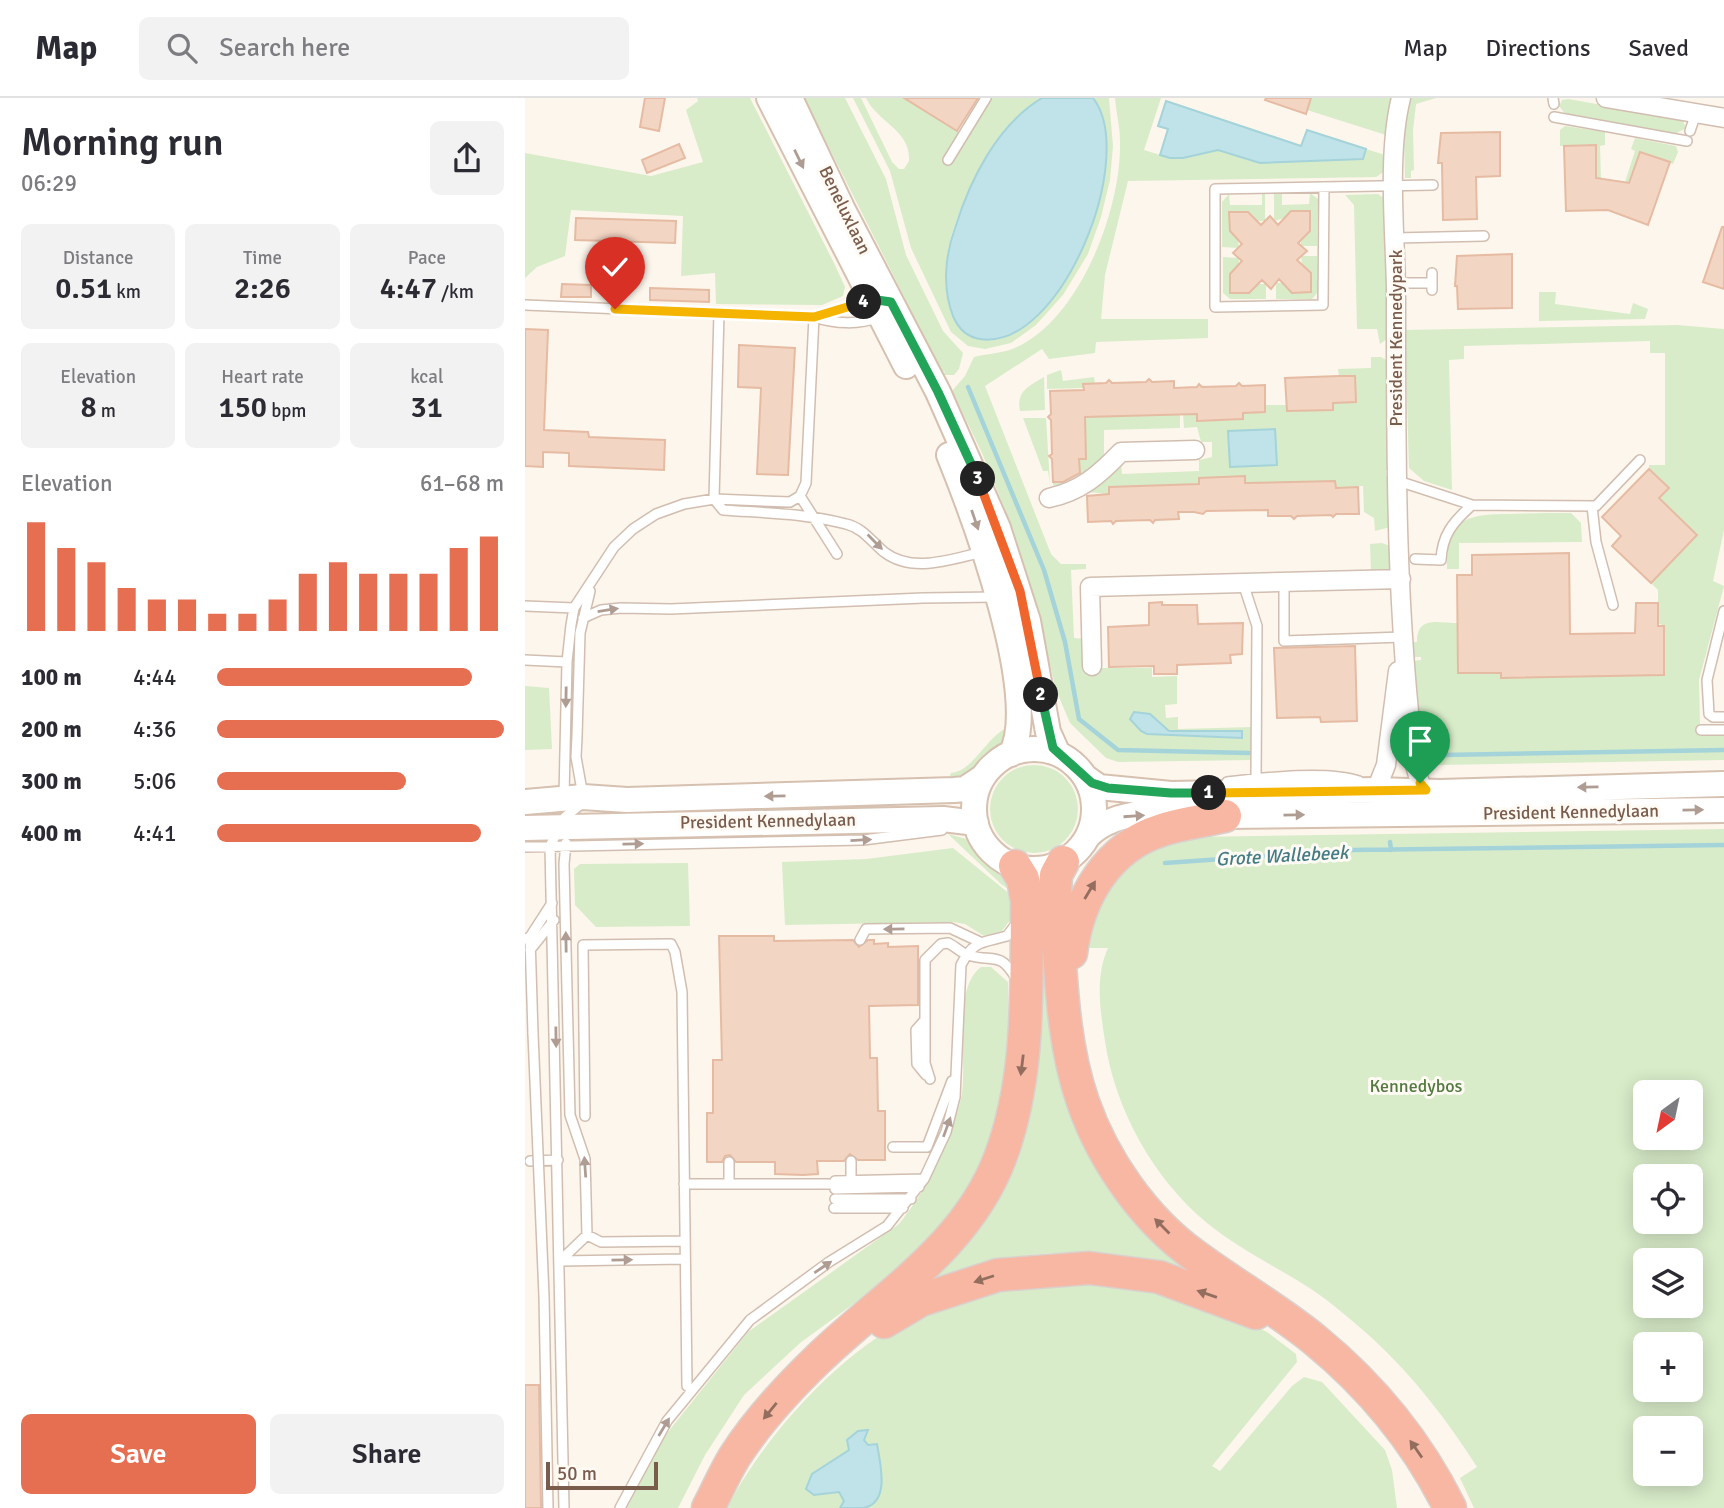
<!DOCTYPE html>
<html lang="en">
<head>
<meta charset="utf-8">
<style>
	:root { --surface:#fff; --page:#f2f2f3; --text:#2b2b33; --muted:#7c7c81; --line:#e1e1e2; --accent:#e76f51 }
	body { margin:0; font-family:Signika,sans-serif; background:var(--page); color:var(--text); height:100vh; display:flex; flex-direction:column; font-size:26px; white-space:nowrap }
	* { box-sizing:border-box; margin:0 }
	p { font-size:23px; color:var(--muted) }
	.icon { flex:none; width:38px; height:38px; fill:none; stroke:currentColor; stroke-width:2; stroke-linecap:round; stroke-linejoin:round }
	.map { position:relative; flex:1; overflow:hidden }
	.sheet { display:flex; flex-direction:column; background:var(--surface); width:525px }
	.sheet>* { flex:none }
	.needle { width:46px; rotate:213deg }
	.buttons { position:absolute; left:1108px; top:982px; display:grid; gap:14px }
	.buttons a { display:grid; place-items:center; width:70px; height:70px; border-radius:10px; background:var(--surface); box-shadow:0 4px 18px #0003; font-size:35px }
	.scale { position:absolute; left:21px; bottom:18px; width:112px; box-sizing:border-box; padding-left:7px; border:4px solid #7a5c4d; border-top:0; font-size:19px; line-height:24px; white-space:nowrap; color:#7a5c4d; -webkit-text-stroke:5px #fffaf3; paint-order:stroke }
	.pin { position:absolute; display:grid; place-items:center; width:60px; height:60px; color:#fff; margin:-72px -30px; border-radius:50% 50% 50% 0; rotate:-45deg; box-shadow:0 0 7px #0007 }
	.pin .icon { rotate:45deg }
	.km { position:absolute; width:35px; height:35px; margin:-18px; border-radius:50%; background:#222; color:#fff; font-size:19px; line-height:35px; text-align:center }
	.round { display:grid; place-items:center; flex:none; width:74px; height:74px; border-radius:10px; background:var(--page) }
	.head { display:flex; align-items:center; justify-content:space-between; height:119px; padding:0 21px }
	h1 { font-size:38px; font-weight:600; line-height:52px }
	.figures { display:grid; grid-template-columns:repeat(3,1fr); gap:10px; height:119px; padding:7px 21px }
	.figures div { display:grid; align-content:center; border-radius:10px; background:var(--page); text-align:center }
	.figures b { font-size:30px; font-weight:600 }
	.figures small { font-size:19px; font-weight:400 }
	.figures p { font-size:19px }
	.chart { height:196px; padding:14px 21px }
	.chart p { display:flex; justify-content:space-between }
	.chart svg { width:100%; height:126px; margin-top:7px; stroke:var(--accent); stroke-width:6 }
	.button { display:flex; gap:14px; margin-top:auto; padding:14px 21px }
	.button a { flex:1; height:80px; border-radius:10px; background:var(--accent); color:#fff; font-size:28px; font-weight:600; line-height:80px; text-align:center }
	.button a+a { background:var(--page); color:var(--text) }
	ul { padding:0 21px; list-style:none; font-size:23px }
	li { display:grid; grid-template-columns:112px 84px 1fr; align-items:center; height:52px }
	li i { height:18px; border-radius:9px; background:var(--accent) }
	header { display:flex; align-items:center; gap:42px; box-sizing:border-box; height:98px; padding:0 35px; background:var(--surface); border-bottom:2px solid var(--line) }
	header strong { font-size:33px }
	nav { display:flex; gap:38px; margin-inline-start:auto; font-size:24px }
	.search { width:490px; height:63px; background:var(--page); display:flex; align-items:center; gap:18px; box-sizing:border-box; padding:0 24px; border-radius:10px; color:var(--muted); font-size:26px }
	main { display:flex; flex:1; min-height:0 }
	.map>svg:first-child { display:block }
</style>
</head>
<body>
<header>
<strong>Map</strong>
<div class="search"><svg class="icon" aria-label="search" viewBox="0 0 24 24"><circle cx="10" cy="10" r="6"/><path d="M15 15l6 6"/></svg>Search here</div>
<nav><a>Map</a><a>Directions</a><a>Saved</a></nav>
</header>
<main>
<section class="sheet">
<div class="head"><div><h1>Morning run</h1><p>06:29</p></div><a class="round"><svg class="icon" aria-label="share" viewBox="0 0 24 24"><path d="M12 15V3M7 8l5-5 5 5M5 13v7h14v-7"/></svg></a></div>
<div class="figures">
<div><p>Distance</p><b>0.51<small> km</small></b></div>
<div><p>Time</p><b>2:26</b></div>
<div><p>Pace</p><b>4:47<small> /km</small></b></div>
</div>
<div class="figures">
<div><p>Elevation</p><b>8<small> m</small></b></div>
<div><p>Heart rate</p><b>150<small> bpm</small></b></div>
<div><p>kcal</p><b>31</b></div>
</div>
<div class="chart"><p><span>Elevation</span>61–68 m</p>
<svg viewBox="0 0 160 44" preserveAspectRatio="none"><path d="M5 44V6M15 44V15M25 44V20M35 44V29M45 44V33M55 44V33M65 44V38M75 44V38M85 44V33M95 44V24M105 44V20M115 44V24M125 44V24M135 44V24M145 44V15M155 44V11"/></svg>
</div>
<ul>
<li><b>100 m</b>4:44<i style="width:89%"></i></li>
<li><b>200 m</b>4:36<i style="width:100%"></i></li>
<li><b>300 m</b>5:06<i style="width:66%"></i></li>
<li><b>400 m</b>4:41<i style="width:92%"></i></li>
</ul>
<div class="button"><a>Save</a><a>Share</a></div>
</section>
<div class="map">
<svg width="1199" height="1410" viewBox="0 0 1199 1410">
	<rect width="100%" height="100%" fill="#fdf6ec"/>
	<path fill="#d8ecc9" fill-rule="evenodd" d="M172,0H225L310,167L320,189L318,198L297,207L191,206L190,175L156,178L158,118L46,112L40,158L12,169L0,180V55L126,78L178,64L161,12L173,3Z
		M279,0H320L361,81L381,157L418,233L438,255L434,271L429,277H418L420,273L417,274Z
		M328,0H336L367,64L374,71H379L384,63C386,32 353,25 341,0H379L434,34L455,0H517C462,36 382,178 441,236C519,282 618,65 568,0H584L588,48L585,82L576,119L563,156L538,197L511,227L486,245L460,251L443,248L426,234L386,150L365,73Z
		M590,0H636L619,52L645,60H659L693,52L838,61L841,51L860,57V73L851,79L603,83L580,177L576,221H683V240L571,244L570,255L524,261L517,251L460,288L526,456L536,466H561V471L546,472L549,540L561,541L573,570H627V579L652,578V606L640,607L641,620L653,619V631L728,629L727,662L593,664L581,660L545,625L531,592L508,495L487,429L457,355L427,293L440,278L449,259C465,255 480,256 496,247C557,215 597,109 595,43C595,28 591,14 590,0Z
		M786,0H866L861,37L782,12Z
		M884,0H911L891,6L888,33L889,72L886,73V80H880L879,44Z
		M1043,1L1157,21L1161,30L1150,36L1041,17L1034,8L1037,2Z
		M1040,28L1080,34V47L1075,48L1076,81L1071,80V48H1035V32Z
		M1110,40L1151,48L1153,54L1148,66L1115,54L1104,85L1100,84L1110,53L1106,51Z
		M740,95V123H732L723,114L704,115L705,133L713,142L714,150L697,149V104L704,96L705,107H737V96Z
		M749,95H757V107L784,106L785,95L793,101L792,148H776V141L785,133V113L749,123Z
		M853,96L860,101L862,241L855,246L852,231H832L829,107L820,97Z
		M776,158H792L793,194L787,201H751V185H758L767,195L786,194V175L777,166Z
		M698,159L714,160V167L705,176V195H724L733,186H741V201H705L698,195Z
		M1014,194H1031L1030,206L1105,216L1108,205L1123,211L1120,221L1014,223Z
		M1152,227L1199,231V432L1188,483L1199,488L1174,582L1175,626H1199V662L914,667L897,655L887,563L896,562V559H887V544H892C892,517 913,525 933,525L934,575H976L977,580L1139,577V528L1133,525V492L1126,485L1172,437L1134,400L1143,390L1124,371V367H1140V255H1125V243L939,248V261L924,262L927,392L899,383L884,370L880,232Z
		M846,259H856L863,263L864,372H861V378H864L865,429L850,433L849,420L839,414L838,388L811,390L810,383L720,385V378L675,380L674,386L584,396L562,394L596,365L597,376L674,373V362L687,359V344H676L672,329L659,330L658,316H672L673,323L718,322V315L740,314V307H762L763,313L808,312V305L830,304V278H814L813,271L846,270Z
		M536,272L538,283L569,279L570,285L559,286V290L522,291V277Z
		M519,279L520,312L495,313C491,293 504,288 519,279Z
		M650,310V316H655V330L579,332V363C565,379 550,394 528,387V384L555,383L554,361L561,360L560,313L582,312L583,319L627,317L628,311Z
		M498,320H521L525,386L523,373H518Z
		M1046,415L1056,425L1057,444L934,445V471H922C921,422 940,416 984,416C1005,415 1025,415 1046,415Z
		M857,445L865,448V474L846,475L845,446Z
		M0,588L24,590L27,651L0,652Z
		M484,629L480,642L459,660L446,677L421,687L426,675C449,673 462,637 484,629Z
		M465 711a44 44 0 1 1 88 0a44 44 0 1 1-88 0Z
		M1199,731V1410H949L935,1380L952,1369C922,1322 889,1279 848,1241C829,1224 807,1205 786,1191C752,1169 714,1151 682,1125C629,1081 590,1012 580,943C575,912 570,878 583,850H552L557,820L600,771L633,749L668,739ZM1120,994H1166V1040H1120ZM1120,1078H1166V1124H1120ZM1120,1162H1166V1208H1120ZM1120,1246H1166V1292H1120ZM1120,1330H1166V1376H1120Z
		M423,736L442,741L462,765L481,777L486,793L476,786Z
		M428,750L486,797L488,818L477,833L459,838L440,826L427,824L260,827L257,764L341,761Z
		M163,765L165,828L71,829L50,807L49,771L55,766Z
		M521,798L531,931L655,1165L652,1168C569,1147 480,1150 401,1185L458,1117L508,799Z
		M456,869H466L483,884L484,950L478,997L457,1067L436,1104L379,1169L275,1245L219,1297L180,1357L153,1410H102L139,1339L223,1234L374,1126C403,1090 423,1049 435,1005C445,970 425,892 456,869Z
		M497,1185L613,1186L714,1220L742,1234L771,1256L772,1264L687,1368L695,1373L767,1288L779,1279L797,1284L860,1352L867,1372L872,1410H340C363,1392 357,1371 352,1346L343,1347L338,1342L343,1333L324,1352L288,1376L304,1396L314,1394L319,1403L315,1410H202C239,1338 320,1247 395,1216C427,1202 464,1195 497,1185Z"/>
	<path fill="#bfe3e8" stroke="#a5d3da" stroke-width="2" d="M517,0H568C614,59 535,254 455,241C442,239 433,230 428,218C417,190 420,158 430,130C445,82 472,27 517,0Z
		M641,3L776,48L782,32L841,51L838,61L735,65L693,52L658,60H645L635,57L643,31L633,28Z
		M750,331L752,367L705,369L703,333Z
		M609,614L625,616L644,633H717V640L622,636L616,633L605,621Z
		M343,1332L339,1342L343,1347L352,1346C355,1365 366,1405 338,1410C331,1410 322,1410 315,1410L319,1403L314,1394L289,1397L281,1391L287,1376L324,1352L322,1342L333,1333Z"/>
	<g fill="none" stroke-linecap="round" stroke-linejoin="round">
		<path stroke="#a5d3da" stroke-width="4.5" d="M443,289L519,472L540,544L554,621L593,652L724,655
			M918,657L1199,652
			M865,744L866,752
			M640,765L827,752L1199,747"/>
	</g>
	<path fill="#f3d5c3" stroke="#e6bba3" stroke-width="2" d="M120,0H140L134,33L115,29Z
		M379,0H453L432,33Z
		M741,0H786L781,16L740,2Z
		M975,34V78L951,79L952,121L918,122L917,65H913L916,35Z
		M154,46L160,60L122,75L117,62Z
		M1071,47V80L1104,85L1115,54L1145,64L1123,127L1083,112L1041,113L1039,48Z
		M766,113H785V133L773,145L782,153L772,162L786,175V194L767,195L754,181L746,191L737,182L724,195H705V176L717,163L708,155L717,146L705,133L704,114H723L736,127L745,118L753,127Z
		M51,120L151,123L150,145L50,142Z
		M1197,129H1199V191L1178,184Z
		M987,156V210L933,211L932,188H930L932,158Z
		M37,186L66,187V199H36Z
		M125,190L184,192V204L125,202Z
		M0,231L23,232L19,332L63,334L64,339L140,342L139,372L44,368V355L18,354V369L0,368Z
		M214,247L270,250L263,377L232,376L236,290L213,289Z
		M814,278H830L831,304L808,305V312L762,313L760,280Z
		M624,281L627,284L649,283V290L672,289L674,286L677,289L711,288L714,285L717,288L740,287V314L718,315V321L672,323V316L560,319L561,361H554L555,375L538,384H528L527,361L524,358L527,356L526,322L523,319L526,316L525,293L559,292L558,286L581,285L584,282L587,285L621,284Z
		M1124,371L1144,390L1134,400L1172,437L1126,485L1087,448L1096,438L1077,419Z
		M720,378V385L810,383L811,390L833,389L834,416H811L808,419L806,417L772,418L769,421L766,418H743V412L681,413L678,416L669,414H653L654,421L630,422L628,425L625,422L591,423L588,426L586,423L563,424L562,398L584,396V389L674,386V380Z
		M1044,455L1045,536L1110,535L1111,505H1133V528H1139V577L976,580V575H933L932,477H947V457Z
		M637,504V507H672L673,526L718,525L717,556L705,557L706,565L652,567V576H629V568L584,569L583,529L624,527V505Z
		M830,548L832,623L796,624L795,619L752,620L749,550Z
		M194,838H249V843L328,842L334,849L343,842H349V846L363,845V849L393,848V907L344,908L345,960H352L353,1013H360V1062H333L325,1056L319,1063H292L293,1076L278,1077L250,1076V1064H211L205,1057L200,1058L197,1064H182V1015H188V962H197Z
		M0,1287H14L16,1410H0Z"/>
	<g fill="none" stroke-linecap="round" stroke-linejoin="round">
		<defs>
			<path id="service" d="M1028,0L1029,6
				M1029,19L1162,43
				M1165,33L1171,15
				M423,62L461,0
				M799,89L798,207L690,209V91L908,87
				M870,140L959,138
				M907,175V192
				M871,185H907
				M0,207L194,215
				M289,219L346,201
				M354,219C334,227 310,226 289,219L194,215L189,401L198,412C240,415 279,415 321,426C338,430 346,443 359,454C388,476 426,461 458,454
				M873,383L947,407L1071,408L1115,362
				M275,398L312,456
				M1067,408L1071,444L1088,507
				M890,461L916,462C917,437 928,424 947,407
				M759,484V543L878,539
				M718,485L732,528L731,680
				M0,508L49,510
				M1199,513L1182,582L1184,616L1188,619H1199
				M58,520L76,512L96,510L146,511L398,500L471,499
				M0,562L42,564
				M1176,632H1199
				M702,684C737,680 801,672 834,683
				M39,698L42,564L46,527L49,510L89,449L108,431L131,416L159,406L189,401L265,404L275,398L281,385L289,219
				M58,698L51,659L52,639L55,535L65,493
				M0,749L338,742L417,732
				M5,839L8,936
				M0,841L5,839L27,805
				M335,842L341,831L425,830L455,844
				M5,852L29,822
				M400,922L391,932L392,966L401,977
				M405,981L400,965V862L416,846L423,845C430,848 436,855 443,857C469,865 475,852 492,882
				M60,1018L58,847L146,846L150,854L157,894L162,1288L166,1291
				M368,1049H402L427,983
				M5,1063L33,1062
				M326,1063V1083
				M204,1064V1086
				M159,1086H310
				M394,1089L310,1091V1083L399,1081
				M310,1101H386
				M309,1110H378
				M62,1137L76,1144L159,1143
				M35,1163L62,1137L60,1061L45,1017L39,766L41,745
				M35,1163L159,1161
				M39,1410L25,748L40,719L55,707
				M95,1410L142,1323L225,1222L304,1164L362,1128L399,1081L421,1034L430,999L436,867C449,841 458,845 482,838L491,826"/>
			<path id="minor" d="M876,0C862,55 870,133 871,191C871,349 870,510 890,667L895,685L901,692
				M1081,0L1199,20
				M524,400C556,393 574,377 596,354L670,352
				M567,568L565,489L876,481
				M851,692L861,667L873,573"/>
			<path id="secondary" d="M244,0L381,268
				M265,0L317,110L413,294L473,430L503,523L523,634L533,656
				M424,357C448,416 517,600 486,656
				M449 711a60 60 0 1 1 120 0a60 60 0 1 1-120 0Z
				M560,679L574,689L646,696L851,692L915,694L1199,686
				M0,704L58,699L102,702L429,692L440,691L458,679
				M0,730L418,721L451,725
				M563,738C596,705 657,715 700,718L1199,712"/>
			<path id="motorway" d="M538,764L531,777L530,795C536,864 535,938 558,1004C578,1062 619,1121 669,1157C708,1186 752,1211 790,1242C846,1288 893,1345 925,1410
				M546,855C553,800 582,749 637,732C657,725 680,723 700,718
				M359,1224L396,1202L473,1177L564,1170L634,1179L731,1215
				M183,1410C192,1393 200,1374 210,1358C232,1324 263,1290 292,1262C358,1198 441,1150 475,1060C506,978 501,889 502,803L498,781L490,768"/>
		</defs>
		<use href="#service" stroke="#d1beb0" stroke-width="12"/>
		<use href="#minor" stroke="#d1beb0" stroke-width="21"/>
		<use href="#secondary" stroke="#d6c0b0" stroke-width="28"/>
		<use href="#motorway" stroke="#dad1cd" stroke-width="35"/>
		<use href="#service" stroke="#fff" stroke-width="9"/>
		<use href="#minor" stroke="#fff" stroke-width="18"/>
		<use href="#secondary" stroke="#fff" stroke-width="24"/>
		<use href="#motorway" stroke="#f7b7a3" stroke-width="32"/>
		<defs>
			<path id="service-bridge" d="M8,936L19,1198L23,1410"/>
		</defs>
		<use href="#service-bridge" stroke="#d1beb0" stroke-width="12" stroke-linecap="butt"/>
		<use href="#service-bridge" stroke="#fff" stroke-width="9"/>
	</g>
	<defs><path id="oneway-solid" d="M-6-.8H1V-3.2L6.5 0L1 3.2V.8H-6Z" transform="scale(1.75)"/></defs>
	<g fill="#af9d94">
		<use href="#oneway-solid" transform="translate(274 61) rotate(64)"/>
		<use href="#oneway-solid" transform="translate(450 422) rotate(71)"/>
		<use href="#oneway-solid" transform="translate(350 444) rotate(45)"/>
		<use href="#oneway-solid" transform="translate(83 512) rotate(-9)"/>
		<use href="#oneway-solid" transform="translate(41 599) rotate(91)"/>
		<use href="#oneway-solid" transform="translate(1063 689) rotate(179)"/>
		<use href="#oneway-solid" transform="translate(250 698) rotate(179)"/>
		<use href="#oneway-solid" transform="translate(1168 712) rotate(-1)"/>
		<use href="#oneway-solid" transform="translate(769 717) rotate(-1)"/>
		<use href="#oneway-solid" transform="translate(609 718) rotate(-4)"/>
		<use href="#oneway-solid" transform="translate(336 742) rotate(-3)"/>
		<use href="#oneway-solid" transform="translate(108 746) rotate(-1)"/>
		<use href="#oneway-solid" transform="translate(369 831) rotate(179)"/>
		<use href="#oneway-solid" transform="translate(41 844) rotate(-91)"/>
		<use href="#oneway-solid" transform="translate(31 939) rotate(89)"/>
		<use href="#oneway-solid" transform="translate(422 1029) rotate(-70)"/>
		<use href="#oneway-solid" transform="translate(60 1069) rotate(-94)"/>
		<use href="#oneway-solid" transform="translate(97 1162) rotate(-1)"/>
		<use href="#oneway-solid" transform="translate(298 1169) rotate(-34)"/>
		<use href="#oneway-solid" transform="translate(139 1329) rotate(-59)"/>
	</g>
	<g fill="#936e5e">
		<use href="#oneway-solid" transform="translate(565 792) rotate(-59)"/>
		<use href="#oneway-solid" transform="translate(497 967) rotate(97)"/>
		<use href="#oneway-solid" transform="translate(637 1128) rotate(-135)"/>
		<use href="#oneway-solid" transform="translate(459 1181) rotate(162)"/>
		<use href="#oneway-solid" transform="translate(682 1196) rotate(-161)"/>
		<use href="#oneway-solid" transform="translate(245 1313) rotate(129)"/>
		<use href="#oneway-solid" transform="translate(891 1351) rotate(-125)"/>
	</g>
	<g fill="none" stroke-linecap="round" stroke-linejoin="round">
		<defs>
			<path id="split-1" d="M684,695L901,692L895,685"/>
			<path id="split-2" d="M516,597L528,650L567,685L583,690L646,695H684"/>
			<path id="split-3" d="M453,381L495,493L516,597"/>
			<path id="split-4" d="M339,204L345,201L366,204L413,294L453,381"/>
			<path id="split-5" d="M90,211L289,219L339,204"/>
		</defs>
		<use href="#split-1" stroke="#fff" stroke-width="14"/>
		<use href="#split-2" stroke="#fff" stroke-width="14"/>
		<use href="#split-3" stroke="#fff" stroke-width="14"/>
		<use href="#split-4" stroke="#fff" stroke-width="14"/>
		<use href="#split-5" stroke="#fff" stroke-width="14"/>
		<use href="#split-1" stroke="#f5b400" stroke-width="9"/>
		<use href="#split-2" stroke="#22a559" stroke-width="9"/>
		<use href="#split-3" stroke="#f0652b" stroke-width="9"/>
		<use href="#split-4" stroke="#22a559" stroke-width="9"/>
		<use href="#split-5" stroke="#f5b400" stroke-width="9"/>
	</g>
	<g text-anchor="middle" dominant-baseline="central" stroke-width="6" stroke-linejoin="round" paint-order="stroke">
		<g font-size="18" fill="#7a5c4d" stroke="#fffaf3">
			<text transform="translate(320 112) rotate(64)">Beneluxlaan</text>
			<text transform="translate(871 240) rotate(-90)">President Kennedypark</text>
			<text transform="translate(1046 714) rotate(-1)">President Kennedylaan</text>
			<text transform="translate(243 723) rotate(-1)">President Kennedylaan</text>
		</g>
		<g font-size="18" fill="#537a41" stroke="#fffaf3">
			<text x="891" y="988">Kennedybos</text>
		</g>
		<g font-size="19" font-style="italic" fill="#437c86" stroke="#fffaf3">
			<text transform="translate(757 758) rotate(-3)">Grote Wallebeek</text>
		</g>
	</g>
</svg>
<div class="buttons">
<a><svg class="needle" viewBox="-14 -14 28 28"><path d="M0-13l5 13h-10z" fill="#e53935"/><path d="M0 13l5-13h-10z" fill="#7c7c81"/></svg></a>
<a><svg class="icon" aria-label="locate" viewBox="0 0 24 24"><circle cx="12" cy="12" r="6"/><path d="M12 2v4M12 18v4M2 12h4M18 12h4"/></svg></a>
<a><svg class="icon" aria-label="layers" viewBox="0 0 24 24"><path d="M12 4l9 5-9 5-9-5zM3 14l9 5 9-5"/></svg></a>
<a>+</a>
<a>−</a>
</div>
<div class="scale">50 m</div>
<div class="pin" style="left:895px;top:685px;background:#1e9e55"><svg class="icon" aria-label="arrive" viewBox="0 0 24 24"><path d="M6 21V4h12l-3 4 3 4H6"/></svg></div>
<div class="pin" style="left:90px;top:211px;background:#d93025"><svg class="icon" aria-label="check" viewBox="0 0 24 24"><path d="M5 12l5 5 9-10"/></svg></div>
<b class="km" style="left:684px;top:695px">1</b>
<b class="km" style="left:516px;top:597px">2</b>
<b class="km" style="left:453px;top:381px">3</b>
<b class="km" style="left:339px;top:204px">4</b>
</div>
</main>
</body>
</html>
